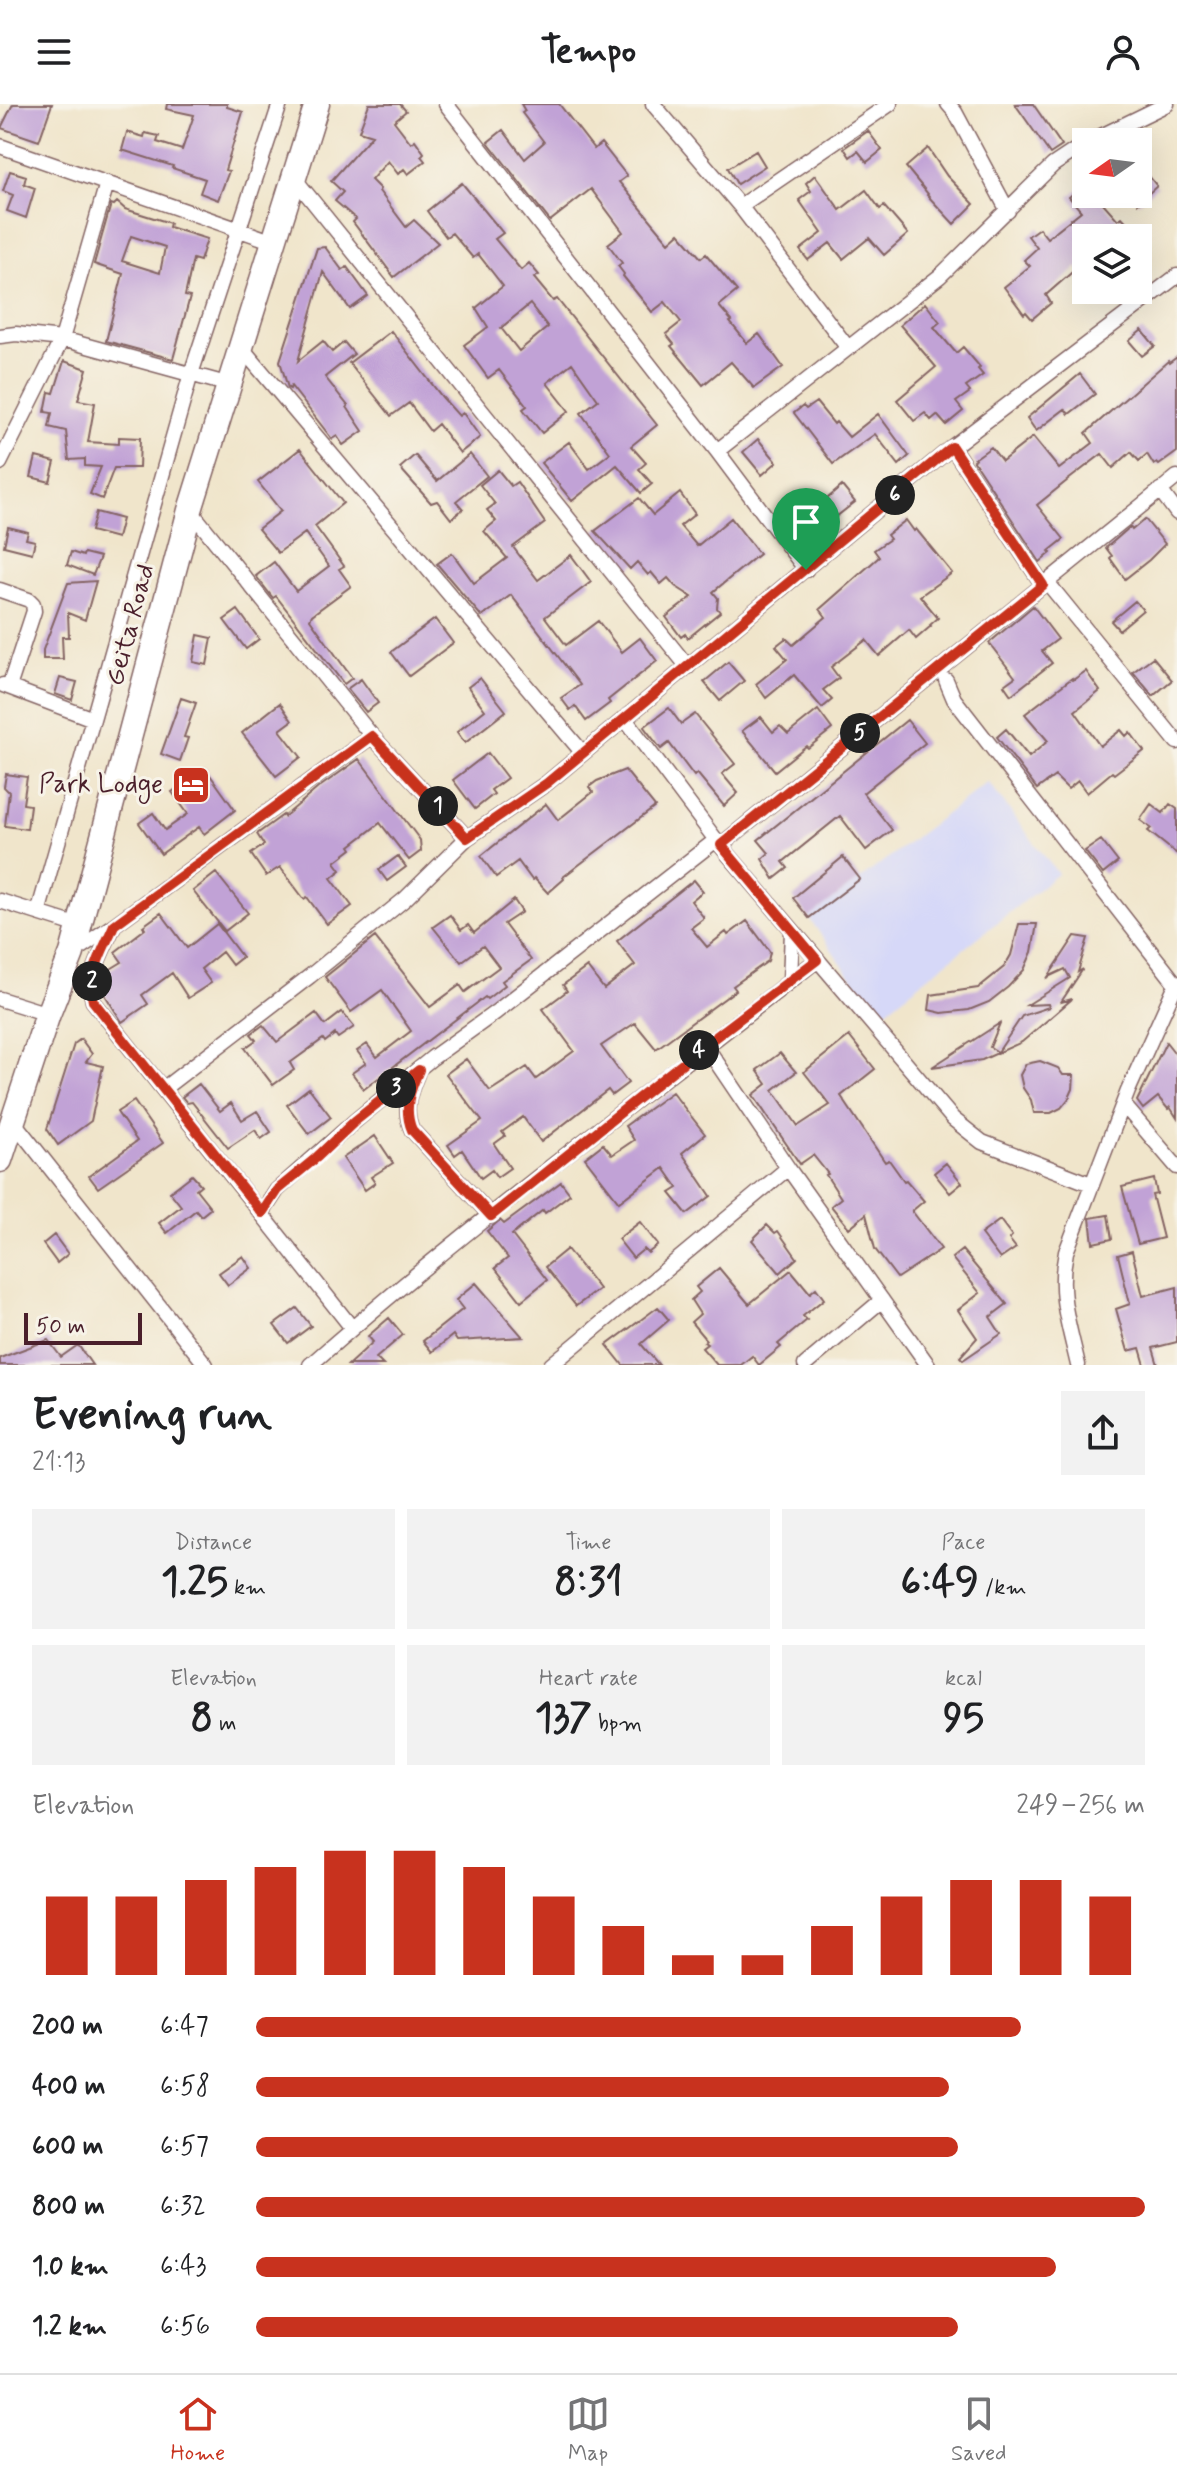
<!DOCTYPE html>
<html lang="en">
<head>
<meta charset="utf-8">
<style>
	:root { --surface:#fff; --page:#f2f2f2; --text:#202124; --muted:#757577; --line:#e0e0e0; --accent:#c8321e }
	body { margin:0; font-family:Mynerve,sans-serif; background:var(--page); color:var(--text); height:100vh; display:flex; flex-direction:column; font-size:30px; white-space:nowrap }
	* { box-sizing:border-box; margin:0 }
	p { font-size:26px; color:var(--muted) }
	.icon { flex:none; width:44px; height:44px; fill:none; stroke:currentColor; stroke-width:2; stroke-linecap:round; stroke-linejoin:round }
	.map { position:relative; height:1261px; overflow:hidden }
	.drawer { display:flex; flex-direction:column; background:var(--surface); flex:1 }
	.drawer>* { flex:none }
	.needle { width:52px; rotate:256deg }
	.fabs { position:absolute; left:1072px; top:24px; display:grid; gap:16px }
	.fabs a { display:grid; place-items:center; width:80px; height:80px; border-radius:0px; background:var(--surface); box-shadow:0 8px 32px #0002; font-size:40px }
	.scale { position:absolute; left:24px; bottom:20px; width:118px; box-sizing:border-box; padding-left:8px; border:4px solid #4a1f2b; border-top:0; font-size:22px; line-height:28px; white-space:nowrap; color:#4a1f2b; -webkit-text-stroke:6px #f7f3e8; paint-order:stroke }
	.pin { position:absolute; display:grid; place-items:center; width:68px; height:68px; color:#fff; margin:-82px -34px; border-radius:50% 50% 50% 0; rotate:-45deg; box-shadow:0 0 8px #0007 }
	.pin .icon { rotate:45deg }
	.km { position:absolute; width:40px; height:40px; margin:-20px; border-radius:50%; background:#222; color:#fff; font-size:22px; line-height:40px; text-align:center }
	.round { display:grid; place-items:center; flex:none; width:84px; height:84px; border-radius:0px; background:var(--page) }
	.summary { display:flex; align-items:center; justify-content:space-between; height:136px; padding:0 32px }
	h1 { font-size:44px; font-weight:800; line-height:60px }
	.figures { display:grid; grid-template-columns:repeat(3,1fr); gap:12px; height:136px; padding:8px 32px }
	.figures div { display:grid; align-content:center; border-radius:0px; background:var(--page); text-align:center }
	.figures b { font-size:40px; font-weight:800 }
	.figures small { font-size:22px; font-weight:400 }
	.figures p { font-size:22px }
	.chart { height:224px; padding:16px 32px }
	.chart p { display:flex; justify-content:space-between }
	.chart svg { width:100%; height:144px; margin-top:8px; stroke:var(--accent); stroke-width:6 }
	ul { padding:0 32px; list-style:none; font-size:26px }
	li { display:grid; grid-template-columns:128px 96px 1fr; align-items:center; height:60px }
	li i { height:20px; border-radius:10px; background:var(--accent) }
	header { display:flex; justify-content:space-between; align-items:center; height:104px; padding:0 32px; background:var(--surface); font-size:36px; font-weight:800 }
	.menu { display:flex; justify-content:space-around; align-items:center; height:112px; border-top:2px solid var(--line); background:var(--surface); font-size:22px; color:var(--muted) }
	.menu a { display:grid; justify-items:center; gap:4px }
	.menu .on { color:var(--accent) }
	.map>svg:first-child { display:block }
</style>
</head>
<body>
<header><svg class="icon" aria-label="menu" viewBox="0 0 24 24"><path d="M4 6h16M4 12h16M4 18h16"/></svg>Tempo<svg class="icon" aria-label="person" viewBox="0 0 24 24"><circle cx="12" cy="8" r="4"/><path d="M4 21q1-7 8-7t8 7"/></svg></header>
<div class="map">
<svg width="1177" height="1261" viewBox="0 0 1177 1261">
	<rect width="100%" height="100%" fill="#f7f3e8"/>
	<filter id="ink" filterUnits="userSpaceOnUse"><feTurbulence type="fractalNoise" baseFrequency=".0125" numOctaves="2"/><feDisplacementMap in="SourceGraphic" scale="16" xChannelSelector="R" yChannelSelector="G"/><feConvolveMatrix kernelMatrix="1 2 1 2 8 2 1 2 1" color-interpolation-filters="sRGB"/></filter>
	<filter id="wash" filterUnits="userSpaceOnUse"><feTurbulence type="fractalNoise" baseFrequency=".006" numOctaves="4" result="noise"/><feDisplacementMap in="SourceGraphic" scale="32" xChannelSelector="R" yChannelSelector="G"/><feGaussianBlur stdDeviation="1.8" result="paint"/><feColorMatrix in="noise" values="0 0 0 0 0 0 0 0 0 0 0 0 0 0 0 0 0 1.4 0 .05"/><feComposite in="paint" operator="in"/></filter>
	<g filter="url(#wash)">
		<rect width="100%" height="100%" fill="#f0e5cb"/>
		<path fill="#d6d8f8" d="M988,678L1058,770L879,912L809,814Z"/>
		<g id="blocks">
			<path fill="#c1a2d6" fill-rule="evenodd" d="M13,0H52L39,37L1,24Z
				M167,0H227V3L243,8L225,66L229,67L218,96L200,89L205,75L172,64L173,62L122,46L127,28L144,33L145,29L159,32L157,38L182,46L194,11L166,5Z
				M369,0H400L406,7L394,17L411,39L415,36L424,49L421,52L425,57L408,70L404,65L398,70L388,57L371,76L380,85L379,87L406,123L414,116L438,139L394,173L353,118L356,115L335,97L343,88L331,77L372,31L359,27Z
				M521,0H559L594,45L601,39L627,72L619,78L669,138L679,129L701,154L706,150L737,187L719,202L732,217L730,218L747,239L759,230L783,263L754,284L731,258L703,281L671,242L674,240L666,230L681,218L665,198L652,208L623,172L624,170L618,162L622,159L608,140L623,128L591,85L550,117L488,38L503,26L525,55L544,38L522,9L525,7Z
				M1015,0H1033L1062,42L1050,50Z
				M868,27L882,46L867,58L858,47L850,53L844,44Z
				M928,44L947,72L974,100L954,120L927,91L928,90L906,63Z
				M756,47L765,62L737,80L728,64Z
				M1138,59L1157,82L1138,99Z
				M10,67L26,72L24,80L35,84L26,114L7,107L13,91L3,87Z
				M815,71L840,106L866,86L880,105L884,102L908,130L884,151L869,134L843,155L830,139L808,156L800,146L822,129L799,96L811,87L806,79Z
				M1086,78V90H1095L1118,116L1122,113L1130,122L1116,134H1113L1104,123L1090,134H1086V174L1078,163L1046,191L1051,199L1032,215L1026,208L1024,210L1004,183L1030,162L1024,156L1037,144L1028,132L1039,124L1047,134L1081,107L1069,93Z
				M462,79L503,129L495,135L521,166L529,159L539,171L534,174L553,197L557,195L657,321L631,342L646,359L639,365L652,380L641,389L617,361L572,397L541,359L569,338L589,365L610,349L581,309L598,296L572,259L547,279L569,307L542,329L523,305L527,302L499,266L488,274L464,241L488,223L476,204L503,182L478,150L473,154L452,129L446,133L427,107ZM530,200L548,223L519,247L501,224Z
				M117,98L125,105L170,119L169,123L207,135L200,157L193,155L185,192L190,193L173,255L106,237L123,170L94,160L111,100L114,101ZM131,132L165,143L160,169L122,157Z
				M325,143L342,166L347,163L368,192L350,205L323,168L298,257L323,237L332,248L344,238L354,250L325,273L348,302L347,303L363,327L343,341L337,332L332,335L291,282L290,285L288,284L280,257L317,144Z
				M925,199L940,218L934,223L956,249L963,243L980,263L978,265L983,271L966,283L970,288L956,298L963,307L946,321L937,311L931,316L925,309L914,317L897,296L936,263L900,221Z
				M1142,226L1155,242L1142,252L1129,237Z
				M391,227L442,293L459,312L463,309L480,333L460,349L438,320L430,327L409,299L391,312L349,259Z
				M1177,253V348L1159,361L1157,359L1154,361L1147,350L1139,357L1131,348L1113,364L1102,350L1068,376L1037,401L1064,435L1049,447L1051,449L1040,458L973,356L991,343L1002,357L1033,333L1059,365L1093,339L1086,329L1168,257L1169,259Z
				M64,257L87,265L78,296L95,299L88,338L119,340V333L140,334L139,364H114L102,395L90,390L101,363L85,362V355L69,356L66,327L49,323L52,309L45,308L49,288L54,289Z
				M1080,270L1095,290L1069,310L1065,305L1036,327L1027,314Z
				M816,298L834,320L836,318L849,333L878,310L909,352L899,361L875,330L833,360L794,309L803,302L806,305Z
				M758,335L777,358L762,371L743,348Z
				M300,345L343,399L315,422L344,462L339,465L351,482L312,511L310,515L352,574L344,580L276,492L273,494L256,472L274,458L296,487L329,462L305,429L278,449L258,425L281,407L258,378Z
				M470,350L487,372L456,397L463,405L451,415L437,397L431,399L400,364L415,351L437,377Z
				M36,353L55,358L50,378L31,373Z
				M498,366L511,382L517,378L545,419L513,443L538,476L571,451L591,478L545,513L566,541L598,517L622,548L640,534L657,557L608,596L610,599L586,617L575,602L570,606L561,594L580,581L511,491L482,513L437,460L452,449L474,479L507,454L484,427L496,417L487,406L495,400L480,381Z
				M842,382L855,398L832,416L820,401Z
				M680,389L695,410L680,422L697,442L731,414L759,450L713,488L718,494L717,504L720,508L688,534L685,530L681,533L666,513L692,493L675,482L668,474L661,480L651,468L648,471L637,458L630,465L595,427L639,394L653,411Z
				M96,408L122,415L117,434L91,427Z
				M1145,415L1165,440L1149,456L1125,475L1110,454L1112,452L1106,444L1130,423L1132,426Z
				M906,416L914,427L916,425L952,469L920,492L938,514L930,521L931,522L916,535L909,526L879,552L866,536L831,563L839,574L823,586L832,596L822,604L794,571L766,594L756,580L787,555L776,542L786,534L793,541L826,513L820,505L879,453L874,446L890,435L887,431Z
				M8,423L28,428L26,435L35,437L32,449L4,442Z
				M71,448L83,452L84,449L100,453L93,471L67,461Z
				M96,477L85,516L68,509L69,533H62L63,555H43V546L68,479Z
				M1135,497L1143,506L1119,526L1111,517Z
				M1033,502L1058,535L1042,547L1052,559L1011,591L1004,581L1015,573L989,539Z
				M238,506L259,535L246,545L224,516Z
				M435,515L453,539L409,572L391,548Z
				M198,531L212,534L207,561L193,558Z
				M1153,553L1172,576L1153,592L1133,568Z
				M728,558L744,577L720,597L704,578Z
				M1086,567L1100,587L1075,607L1100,642L1121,626L1126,632L1130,628L1144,647L1114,670L1112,668L1087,689L1078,677L1068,685L1055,672L1037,685L997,633L1006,625L1029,653L1048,637L1025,610L1072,574L1073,576Z
				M60,574L77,578L72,596L55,590Z
				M480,574L506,607L465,639L457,628L485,606L468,583Z
				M361,575L378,599L366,608L347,585Z
				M181,594L196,599L184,633L188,634L180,657L161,650Z
				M280,599L292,617L280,626L301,653L276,672L242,629Z
				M669,604L681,620L695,610L735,660L722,670L738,689L724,702L697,669L694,672L669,639L661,645L644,623Z
				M818,606L832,625L808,644L806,642L775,667L742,627L761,613L773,628L780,622L788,630Z
				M907,616L925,639L863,689L892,726L866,746L840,712L783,758L788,764L774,775L762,755L769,749L758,736Z
				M488,649L507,674L491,686L494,690L475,705L453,676Z
				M359,655L420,736L421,747L409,756L380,719L350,742L352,745L335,758L341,766L331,774L352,802L327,820L307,793L304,795L280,763L266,772L251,750L264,741L257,730L283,711L284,713L318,684Z
				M205,664L235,706L204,730L199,723L161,750L139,719L153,709L165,726L188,710L172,688Z
				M625,666L655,703L563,773L564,775L548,789L534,774L532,776L518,757L496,773L481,752L546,700L558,716L593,688L589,683L597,677Z
				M6,670L27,673L23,700L30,701L27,725L5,722L9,688L4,683Z
				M1151,700L1163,709L1170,700L1177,705V750L1148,727L1151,724L1140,716Z
				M1101,736L1118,758L1103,770L1085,747Z
				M398,752L406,763L387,777L379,766Z
				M843,753L860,775L809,814L793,794Z
				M216,769L248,809L225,827L193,787Z
				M694,776L703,787L691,797L704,814L691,824L707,843L726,828L728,831L747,817L770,848L768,857L733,882L736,886L656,945L635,919L601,942L628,979L612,991L608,986L541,1038L523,1013L502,1028L505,1032L494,1040L510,1064L497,1073L492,1066L481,1074L462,1046L455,1051L448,1041L482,1017L446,970L466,955L490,987L527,963L536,975L574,947L543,905L567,887L563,881L587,863L604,885L635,861L617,837Z
				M514,796L522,808L504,820L531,856L502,877L505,881L487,895L485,893L364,985L352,969L366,959L357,947L367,940L377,953L411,927L382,886L351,908L325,873L375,833L430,903L460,881L465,888L499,863L483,842L461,858L433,823L450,811L461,826L468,821L474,829Z
				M161,809L187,844L217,820L242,853L232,861L222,848L201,865L211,879L188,894L172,869L142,891L148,900L122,918L102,886L104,869L122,858L115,848L145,825L143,822Z
				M1019,820H1037L1032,848L1024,866L1008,883L989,898L969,906L942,909L929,906L931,891L978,884L1004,863L1011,851Z
				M1075,832L1088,834L1078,868L1083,865L1061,898L1072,895L1022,938L982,956L932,963L1000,919L990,943L998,948L1022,912L1049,903L1048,900L1027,901L1070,874L1065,865L1048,873Z
				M342,908L354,923L338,934L335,930L325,938L323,935L290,959L294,966L273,981L245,944L256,936L251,930L263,921L277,938L316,909L325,921Z
				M849,932L875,965L841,992L885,1058L889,1056L904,1077L906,1076L924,1097L912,1107L941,1145L897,1174L875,1145L866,1110L849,1124L831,1102L841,1094L826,1071L828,1070L813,1051L800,1060L753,991L767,980L757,966L780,949L796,968L773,986L798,1022L830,1001L804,968Z
				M81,935L92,950L86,958L103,962L91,1017L58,1041L47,1025L74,940Z
				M1166,938L1177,952V1014L1170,1003L1168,1005L1158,993L1143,1005L1137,997Z
				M1040,957L1058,964L1063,971H1074L1073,985L1069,994L1061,1004L1051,1009H1034L1031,996L1023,984L1020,971L1026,960Z
				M199,980L220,1007L231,999L242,1016L257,1007L271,1028L261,1035L255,1026L228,1044L192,998L187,999L182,993Z
				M309,984L331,1013L309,1030L287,1001Z
				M672,988L705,1030L682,1049L711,1092L687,1110L670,1089L678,1084L664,1064L619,1098L585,1054L603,1040L612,1051L634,1036L625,1022Z
				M134,997L163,1039L98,1084L89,1072L137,1037L117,1008Z
				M375,1032L393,1059L371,1073L375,1079L365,1086L343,1054Z
				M946,1059L962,1079L950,1089L934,1069Z
				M192,1071L201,1081L196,1085L211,1104L201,1112L196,1106L167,1129L159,1119L181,1102L170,1088Z
				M1154,1075L1157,1090L1152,1091L1163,1134L1138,1140L1122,1083Z
				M561,1078L570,1090L545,1109L543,1106L512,1131L547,1176L521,1197L495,1164L508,1154L487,1127L500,1116L504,1120Z
				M1108,1111L1112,1135L1093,1139L1090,1114Z
				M1000,1116L1012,1132L1009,1135L1016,1144L1000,1155L981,1130Z
				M640,1118L658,1141L648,1149L644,1145L633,1154L618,1135Z
				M767,1121L775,1129L778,1127L797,1154L780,1169L752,1136Z
				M54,1131L68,1150L57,1159L43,1140Z
				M567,1145L599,1185L576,1202L545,1163Z
				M962,1146L1007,1200L990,1213L1001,1230L963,1256L960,1253L977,1234L958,1206L980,1189L952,1154Z
				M1132,1147L1143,1192L1177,1183V1238L1153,1244L1158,1261H1145L1140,1244L1128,1247L1116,1205L1130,1200L1118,1151Z
				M243,1152L251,1164L228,1181L219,1169Z
				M719,1164L749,1200L791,1166L810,1189L816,1184L824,1195L803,1212L807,1216L778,1240L781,1243L759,1261L752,1252L741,1261H717L702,1244L707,1240L704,1238L706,1236L691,1218L700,1210L691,1196L700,1188L696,1183Z
				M476,1179L523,1233L457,1237L453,1231L432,1248L423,1237L463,1205L456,1196Z
				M658,1203L669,1216L641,1240L659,1261H623L607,1241Z
				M297,1204L311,1222L288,1239L274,1221Z
				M389,1214L403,1231L376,1254L383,1261H348L373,1238L368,1232Z
				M48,1236L61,1253L78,1241L92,1261H0V1254Z"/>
		</g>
	</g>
	<g filter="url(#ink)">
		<use href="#blocks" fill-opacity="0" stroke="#846463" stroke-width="2"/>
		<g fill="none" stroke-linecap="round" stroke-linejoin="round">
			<defs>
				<path id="minor" d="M446,0L717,347L806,466
					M653,0L740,102L848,244
					M948,0L955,8L1008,107
					M1089,38L1167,0
					M0,42L274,138
					M294,74L688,563
					M740,102L890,0
					M0,232L16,230L62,235L230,281
					M241,243L582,648
					M952,343L1043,481
					M717,347L940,172L1053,61L1086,39
					M0,359L62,235L107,79
					M1160,386L1177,409
					M190,406L372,632L467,734
					M1047,478L1177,638
					M0,486L29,496L33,500L34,507L9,583
					M946,576L954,595L1176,880
					M3,581L93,615
					M625,615L716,736L953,1015L982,1038L1091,1080
					M721,741L1177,373
					M0,797L79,822
					M38,809L190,273L280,0
					M114,821C105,843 86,873 93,897L352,1224
					M72,849L114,821L372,632
					M790,877L792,827
					M0,895L48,910
					M705,941L788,1064L928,1261
					M417,970C409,989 403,1006 412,1026L491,1112
					M163,985L310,872L405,795L467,734L547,679L952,343L1177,172
					M1123,1000L1177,1063
					M13,1017L206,1261
					M262,1109L277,1086L355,1017L432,954L496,908L716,736
					M310,1261C472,1118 647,990 817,856
					M551,1261L788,1064
					M805,1261L882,1196
					M1078,1261C1069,1221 1057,1189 1066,1148L1128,987L1177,878"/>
				<path id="trunk" d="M0,1056L48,910L72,849L190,406L317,0"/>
			</defs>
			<use href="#minor" stroke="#846463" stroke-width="17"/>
			<use href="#trunk" stroke="#846463" stroke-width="27"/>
			<use href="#minor" stroke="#fff" stroke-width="14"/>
			<use href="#trunk" stroke="#fff" stroke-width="24"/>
		</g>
	</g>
	<g fill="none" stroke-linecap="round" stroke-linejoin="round" filter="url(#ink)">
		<defs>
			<path id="route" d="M952,343L1043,481L721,741L817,856L705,941L491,1112L412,1026C403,1005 410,986 419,966L355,1017L316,1054L277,1086L262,1109L93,897C86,873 105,843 114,821L372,632L467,734L547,679Z"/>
		</defs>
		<use href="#route" stroke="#fff" stroke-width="16"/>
		<use href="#route" stroke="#c8321e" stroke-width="10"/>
	</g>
	<defs>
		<symbol id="hotel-square" viewBox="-11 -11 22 22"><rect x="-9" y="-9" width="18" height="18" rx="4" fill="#c8321e" stroke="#f7f3e8"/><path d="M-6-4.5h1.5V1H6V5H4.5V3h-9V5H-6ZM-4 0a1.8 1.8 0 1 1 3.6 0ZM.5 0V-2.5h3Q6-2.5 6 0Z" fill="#fff"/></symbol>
	</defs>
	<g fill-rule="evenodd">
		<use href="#hotel-square" x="169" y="659" width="44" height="44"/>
	</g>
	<g text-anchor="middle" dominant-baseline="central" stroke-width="6" stroke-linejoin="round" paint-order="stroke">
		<g font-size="26" fill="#4a1f2b" stroke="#f7f3e8">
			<text transform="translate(131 521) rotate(-75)">Geita Road</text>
		</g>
		<g font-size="26" fill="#4a1f2b" stroke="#f7f3e8" text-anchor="end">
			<text x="163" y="681">Park Lodge</text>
		</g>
	</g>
</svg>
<div class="fabs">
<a><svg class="needle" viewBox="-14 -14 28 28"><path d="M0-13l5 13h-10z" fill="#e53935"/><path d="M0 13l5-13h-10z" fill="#757577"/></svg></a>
<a><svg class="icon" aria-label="layers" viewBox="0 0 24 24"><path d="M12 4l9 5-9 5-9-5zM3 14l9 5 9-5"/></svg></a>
</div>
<div class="scale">50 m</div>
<div class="pin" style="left:806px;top:466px;background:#1e9e55"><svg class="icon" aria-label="arrive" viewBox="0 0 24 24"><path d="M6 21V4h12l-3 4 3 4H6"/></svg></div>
<b class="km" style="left:438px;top:702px">1</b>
<b class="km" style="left:92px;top:877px">2</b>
<b class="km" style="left:396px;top:984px">3</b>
<b class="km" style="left:699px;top:946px">4</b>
<b class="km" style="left:860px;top:629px">5</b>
<b class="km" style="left:895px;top:391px">6</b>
</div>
<section class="drawer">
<div class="summary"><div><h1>Evening run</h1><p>21:13</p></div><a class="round"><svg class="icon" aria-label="share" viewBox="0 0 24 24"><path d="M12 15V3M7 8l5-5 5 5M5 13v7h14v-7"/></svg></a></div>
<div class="figures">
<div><p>Distance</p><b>1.25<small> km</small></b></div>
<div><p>Time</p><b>8:31</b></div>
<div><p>Pace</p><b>6:49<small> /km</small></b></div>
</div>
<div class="figures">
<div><p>Elevation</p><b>8<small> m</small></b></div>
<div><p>Heart rate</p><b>137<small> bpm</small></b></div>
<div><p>kcal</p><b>95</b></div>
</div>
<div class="chart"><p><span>Elevation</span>249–256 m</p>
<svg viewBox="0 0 160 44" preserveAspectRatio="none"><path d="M5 44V20M15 44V20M25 44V15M35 44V11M45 44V6M55 44V6M65 44V11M75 44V20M85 44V29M95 44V38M105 44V38M115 44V29M125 44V20M135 44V15M145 44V15M155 44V20"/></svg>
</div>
<ul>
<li><b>200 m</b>6:47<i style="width:86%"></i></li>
<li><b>400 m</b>6:58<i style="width:78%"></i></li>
<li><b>600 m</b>6:57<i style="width:79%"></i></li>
<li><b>800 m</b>6:32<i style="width:100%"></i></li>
<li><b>1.0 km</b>6:43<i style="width:90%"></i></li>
<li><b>1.2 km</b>6:56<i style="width:79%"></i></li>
</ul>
</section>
<nav class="menu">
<a class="on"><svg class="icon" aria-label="home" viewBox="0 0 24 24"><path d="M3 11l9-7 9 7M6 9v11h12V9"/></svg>Home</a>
<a><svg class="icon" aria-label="map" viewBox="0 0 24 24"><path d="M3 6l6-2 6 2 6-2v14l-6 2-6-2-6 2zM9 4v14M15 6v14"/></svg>Map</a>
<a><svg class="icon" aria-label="saved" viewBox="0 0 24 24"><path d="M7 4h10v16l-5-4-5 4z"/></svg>Saved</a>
</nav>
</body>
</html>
